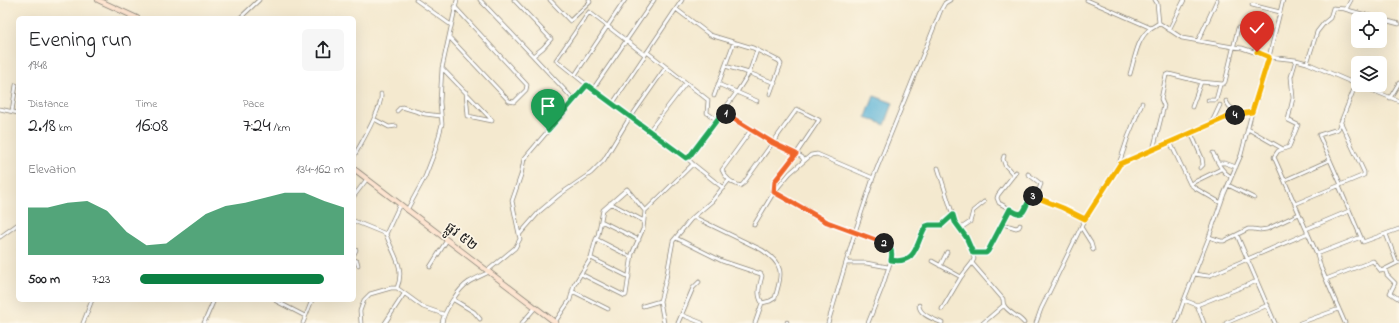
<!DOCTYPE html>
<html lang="en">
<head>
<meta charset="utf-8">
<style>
	:root { --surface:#fff; --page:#f6f6f6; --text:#202124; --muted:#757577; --accent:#0b8043 }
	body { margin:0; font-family:"Indie Flower","Noto Sans Khmer",sans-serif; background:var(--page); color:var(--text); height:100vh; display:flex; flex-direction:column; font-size:15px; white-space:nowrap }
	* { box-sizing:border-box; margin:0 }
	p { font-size:13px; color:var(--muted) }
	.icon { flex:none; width:22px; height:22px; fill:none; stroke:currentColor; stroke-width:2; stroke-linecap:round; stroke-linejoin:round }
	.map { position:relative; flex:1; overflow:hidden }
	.drawer { position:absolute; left:16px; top:16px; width:340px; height:286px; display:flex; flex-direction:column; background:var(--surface); border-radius:6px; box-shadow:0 4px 16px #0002 }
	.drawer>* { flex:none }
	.controls { position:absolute; left:1351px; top:12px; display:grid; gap:8px }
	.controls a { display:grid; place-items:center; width:36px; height:36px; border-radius:6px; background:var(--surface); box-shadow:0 4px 16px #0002; font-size:20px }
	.pin { position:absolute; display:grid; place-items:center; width:34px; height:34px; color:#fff; margin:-41px -17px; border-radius:50% 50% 50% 0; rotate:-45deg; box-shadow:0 0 4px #0007 }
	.pin .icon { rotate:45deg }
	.km { position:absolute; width:20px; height:20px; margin:-10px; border-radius:50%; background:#222; color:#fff; font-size:11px; line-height:20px; text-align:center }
	.round { display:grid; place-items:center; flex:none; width:42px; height:42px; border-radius:6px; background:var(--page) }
	.head { display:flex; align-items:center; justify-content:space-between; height:68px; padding:0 12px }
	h1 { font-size:22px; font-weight:600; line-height:30px }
	.figures { display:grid; grid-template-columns:repeat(3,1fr); gap:6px; height:68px; padding:4px 12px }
	.figures div { display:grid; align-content:center }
	.figures b { font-size:20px; font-weight:600 }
	.figures small { font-size:11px; font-weight:400 }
	.figures p { font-size:11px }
	.chart { height:112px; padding:8px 12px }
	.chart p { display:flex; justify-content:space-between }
	.chart svg { width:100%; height:72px; margin-top:4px; fill:var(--accent); opacity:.7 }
	ul { padding:0 12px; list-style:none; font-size:13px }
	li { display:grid; grid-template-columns:64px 48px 1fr; align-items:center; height:30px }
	li i { height:10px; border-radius:5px; background:var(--accent) }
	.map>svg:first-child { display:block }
</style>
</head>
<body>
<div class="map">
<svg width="1399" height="323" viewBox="0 0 1399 323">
	<rect width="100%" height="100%" fill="#fcf5e5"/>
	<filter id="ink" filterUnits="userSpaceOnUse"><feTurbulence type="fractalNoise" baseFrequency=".025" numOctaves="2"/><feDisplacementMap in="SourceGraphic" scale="8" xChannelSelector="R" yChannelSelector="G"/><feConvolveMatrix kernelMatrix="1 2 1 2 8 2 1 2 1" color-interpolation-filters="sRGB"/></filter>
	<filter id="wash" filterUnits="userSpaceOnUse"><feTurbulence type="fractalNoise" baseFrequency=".012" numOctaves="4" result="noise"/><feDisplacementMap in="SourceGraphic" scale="16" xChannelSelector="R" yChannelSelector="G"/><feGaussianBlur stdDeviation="0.9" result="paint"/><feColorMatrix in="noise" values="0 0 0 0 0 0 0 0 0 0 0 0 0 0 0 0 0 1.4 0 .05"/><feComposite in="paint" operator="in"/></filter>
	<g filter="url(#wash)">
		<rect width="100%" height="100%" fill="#f4e9cf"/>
		<path fill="#5ab3d8" stroke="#3b687a" d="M874,96L893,103L885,125L866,117Z"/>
	</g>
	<g filter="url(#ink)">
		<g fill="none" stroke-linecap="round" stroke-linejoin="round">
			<defs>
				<path id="street" d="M416,0L451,25
					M480,0L533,56L543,48L551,39L514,0
					M550,0L570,21L590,2L589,0
					M1087,0L1151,28L1159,23
					M1155,0L1157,3L1159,23
					M1252,5L1280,12
					M676,9L710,35L753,48L779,61L781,64L770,94
					M1344,9L1399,24
					M240,18L259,0
					M1159,23L1182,38L1233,47L1242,48L1269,57L1296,60L1307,63L1358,85
					M1169,30L1184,0
					M449,37L509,101L514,102L526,90L527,85L455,7
					M1198,41L1217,0
					M647,52L708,100L707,113L717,120
					M645,55L589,12L556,60L587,85L686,158L689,157L737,92L749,73L757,50
					M533,56L574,100
					M1296,60L1291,77L1293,98L1288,120L1298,125L1289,147L1278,151L1274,157L1317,254L1321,268L1345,323
					M1307,63L1317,32L1324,23L1330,18L1333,8L1346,9L1351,0
					M725,66L749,73L775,83
					M442,68L492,120V121L468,116L466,92
					M1130,74C1135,58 1137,38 1151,28
					M575,75L625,0
					M718,84L757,101
					M1359,85L1399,101
					M593,89L654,0
					M714,96L734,42
					M1390,98L1399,83
					M1208,100H1216L1220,85
					M1226,101L1229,106L1239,114
					M613,103L682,0
					M1192,107L1201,82
					M0,109L18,113
					M12,111L16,85
					M397,111L400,108L402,107L425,114L441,116
					M723,112L773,143L802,157L804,161
					M631,117L666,67
					M374,119L389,127L396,126
					M1211,124L1220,105
					M1248,129L1283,149
					M751,130L722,170C725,178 732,183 740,186L743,184L797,109L819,120L796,154L775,181L774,192L827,222L875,239L884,243L891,248L892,253L891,260L882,288L868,323
					M649,131L686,83
					M1191,133L1202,158L1203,165L1200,168
					M1170,142L1190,184L1195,188L1221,203
					M1153,150L1164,106L1161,99L1166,75L1169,74L1201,82L1223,84L1225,82L1238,28
					M1213,153C1218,163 1221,171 1231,177
					M354,156C361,144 383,106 381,94
					M1004,156L1003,159L1005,165L1014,175
					M1218,163H1225L1236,167
					M693,164L723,188
					M1119,164L1128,137L1142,103
					M938,168L955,222L966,237L973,253
					M1016,172L998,195L997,198L999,203L1019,214L1024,212L1031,197L1035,196L1085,219
					M1028,174L1041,184L1036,197
					M1285,180L1330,160
					M1190,184L1221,169
					M1228,185L1254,198
					M1341,185L1319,135L1338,129L1356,84
					M1339,186L1363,242L1399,229
					M354,196L367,179
					M610,203L644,221
					M1295,204L1364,175V172L1341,123
					M1010,209L988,251L986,253H973L974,259L972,263L1003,299C1003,301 1003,303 1004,305C1007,312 1019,316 1024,323
					M407,210L425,177L435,151L442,124L440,102L442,68L457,0
					M645,211L693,164L687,158
					M354,221L386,234
					M601,221L639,240
					M1003,224L1016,228L1019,227L1020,225
					M754,225L774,192L790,173L811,155L817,154L873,178
					M1081,227L1091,243L1093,250
					M961,228L970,222L973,211L984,202
					M1306,229L1349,211
					M1386,234L1397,263L1399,262
					M519,235L540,211L559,195L591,173L604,160L630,117
					M1237,235L1275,323
					M0,237L18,224
					M1209,237L1221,241H1224L1248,229H1253L1260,230L1267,229L1299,214
					M676,238L722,261L761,274L762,276C760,285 756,294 762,303L770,301L775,298C782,273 785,265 762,250L696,218H693
					M596,239L631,257
					M354,254L356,250
					M1317,254L1361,237
					M591,258L629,277
					M354,260L357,261L358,265
					M891,260C918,265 916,242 926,226L929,225H942L953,215
					M932,261L961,277
					M846,263H866L888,267
					M940,266L947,252
					M430,267L447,240
					M1385,269L1387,275L1395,283L1390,293L1399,299
					M487,271L515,248L520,239L512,201L521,175L524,159L587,85
					M1194,274L1208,276L1308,233
					M1326,279L1373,261L1381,271L1397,263
					M397,288C406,267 392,253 386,234L400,204
					M572,291L608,309
					M454,300L474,312L480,319
					M1184,300L1197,305L1257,281
					M276,301L305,316
					M919,305C919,315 934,319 942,323
					M1197,305L1204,323
					M643,306L660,301
					M942,309L961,277L972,263
					M682,315L702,323
					M555,322L570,300L574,285L591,258L595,242L598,235L603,210L627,189L645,211L643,229L632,254L626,295L625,296L581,274
					M83,323L92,300
					M204,323L214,300
					M303,323L312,300
					M361,323L360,311L364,300L370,294L391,288H397L423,307L443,314
					M385,323L404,294
					M442,323C444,311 458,289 469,282C476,278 483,275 489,272
					M522,323L535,308
					M664,323L660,301L666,279L673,241L691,219L712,201L729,180
					M678,323L693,288L699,282
					M755,323L762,303
					M787,323V322
					M828,323L855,232L873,178L941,10L945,3L950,0
					M983,323L1004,305
					M1036,323L1041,309L1085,219L1119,164L1225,118L1252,112
					M1176,323L1184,300L1209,237L1224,194L1241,155L1252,112L1269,57L1283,0
					M1226,323L1268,305
					M1300,323L1339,309"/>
				<path id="secondary" d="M98,0L137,18
					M354,169L556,323"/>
			</defs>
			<use href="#street" stroke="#888276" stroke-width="4.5"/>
			<use href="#secondary" stroke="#888276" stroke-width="6"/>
			<use href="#street" stroke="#fff" stroke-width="3"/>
			<use href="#secondary" stroke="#fde4d0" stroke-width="4.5"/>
		</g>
	</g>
	<g fill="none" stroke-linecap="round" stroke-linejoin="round" filter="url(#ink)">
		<defs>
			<path id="split-1" d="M548,130L587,85L686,158L689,157L723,112L726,114"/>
			<path id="split-2" d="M726,114L773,143L796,154L775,181L774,192L827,222L884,243"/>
			<path id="split-3" d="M884,243C891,247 893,251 891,260C918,265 916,241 926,226L929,225H942L953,215L955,222L966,237L973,253H986L988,251L1010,209C1028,222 1023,203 1033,196"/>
			<path id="split-4" d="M1033,196L1063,208L1085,219L1120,164L1225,118L1235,115"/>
			<path id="split-5" d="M1235,115L1252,112L1269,57L1257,52"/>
		</defs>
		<use href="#split-1" stroke="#fff" stroke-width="8"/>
		<use href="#split-2" stroke="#fff" stroke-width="8"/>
		<use href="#split-3" stroke="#fff" stroke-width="8"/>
		<use href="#split-4" stroke="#fff" stroke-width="8"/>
		<use href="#split-5" stroke="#fff" stroke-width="8"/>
		<use href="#split-1" stroke="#22a559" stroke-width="5"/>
		<use href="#split-2" stroke="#f0652b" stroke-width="5"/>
		<use href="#split-3" stroke="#22a559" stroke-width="5"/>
		<use href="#split-4" stroke="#f5b400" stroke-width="5"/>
		<use href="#split-5" stroke="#f5b400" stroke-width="5"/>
	</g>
	<g text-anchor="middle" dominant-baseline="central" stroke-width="3.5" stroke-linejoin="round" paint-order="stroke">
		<g font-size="14" fill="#1c1c1c" stroke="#fcf5e5">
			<text transform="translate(461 237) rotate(37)">ផ្លូវ ៥២</text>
		</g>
	</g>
</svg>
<div class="controls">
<a><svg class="icon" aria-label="locate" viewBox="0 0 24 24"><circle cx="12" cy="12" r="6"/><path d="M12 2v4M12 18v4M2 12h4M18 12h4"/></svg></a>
<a><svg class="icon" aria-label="layers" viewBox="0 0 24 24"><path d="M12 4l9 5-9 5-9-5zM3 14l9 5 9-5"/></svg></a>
</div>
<div class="pin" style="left:548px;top:130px;background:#1e9e55"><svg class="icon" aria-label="arrive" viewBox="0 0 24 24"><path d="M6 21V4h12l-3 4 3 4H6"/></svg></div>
<div class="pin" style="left:1257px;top:52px;background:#d93025"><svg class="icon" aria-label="check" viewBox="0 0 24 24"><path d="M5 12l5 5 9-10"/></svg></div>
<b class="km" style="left:726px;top:114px">1</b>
<b class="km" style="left:884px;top:243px">2</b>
<b class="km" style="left:1033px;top:196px">3</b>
<b class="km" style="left:1235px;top:115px">4</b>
<section class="drawer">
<div class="head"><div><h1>Evening run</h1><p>19:48</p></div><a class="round"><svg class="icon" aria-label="share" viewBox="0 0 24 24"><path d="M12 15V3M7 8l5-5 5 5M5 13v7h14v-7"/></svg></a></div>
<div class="figures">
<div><p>Distance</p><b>2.18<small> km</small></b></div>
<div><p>Time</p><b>16:08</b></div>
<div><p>Pace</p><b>7:24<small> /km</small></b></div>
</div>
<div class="chart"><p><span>Elevation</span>134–162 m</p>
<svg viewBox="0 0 160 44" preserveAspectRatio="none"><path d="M0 44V15L10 15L20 12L30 11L40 17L50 30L60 38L70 37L80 28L90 19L100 14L110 12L120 9L130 6L140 6L150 11L160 15V44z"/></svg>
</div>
<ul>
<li><b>500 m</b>7:23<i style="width:90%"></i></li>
</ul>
</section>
</div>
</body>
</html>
